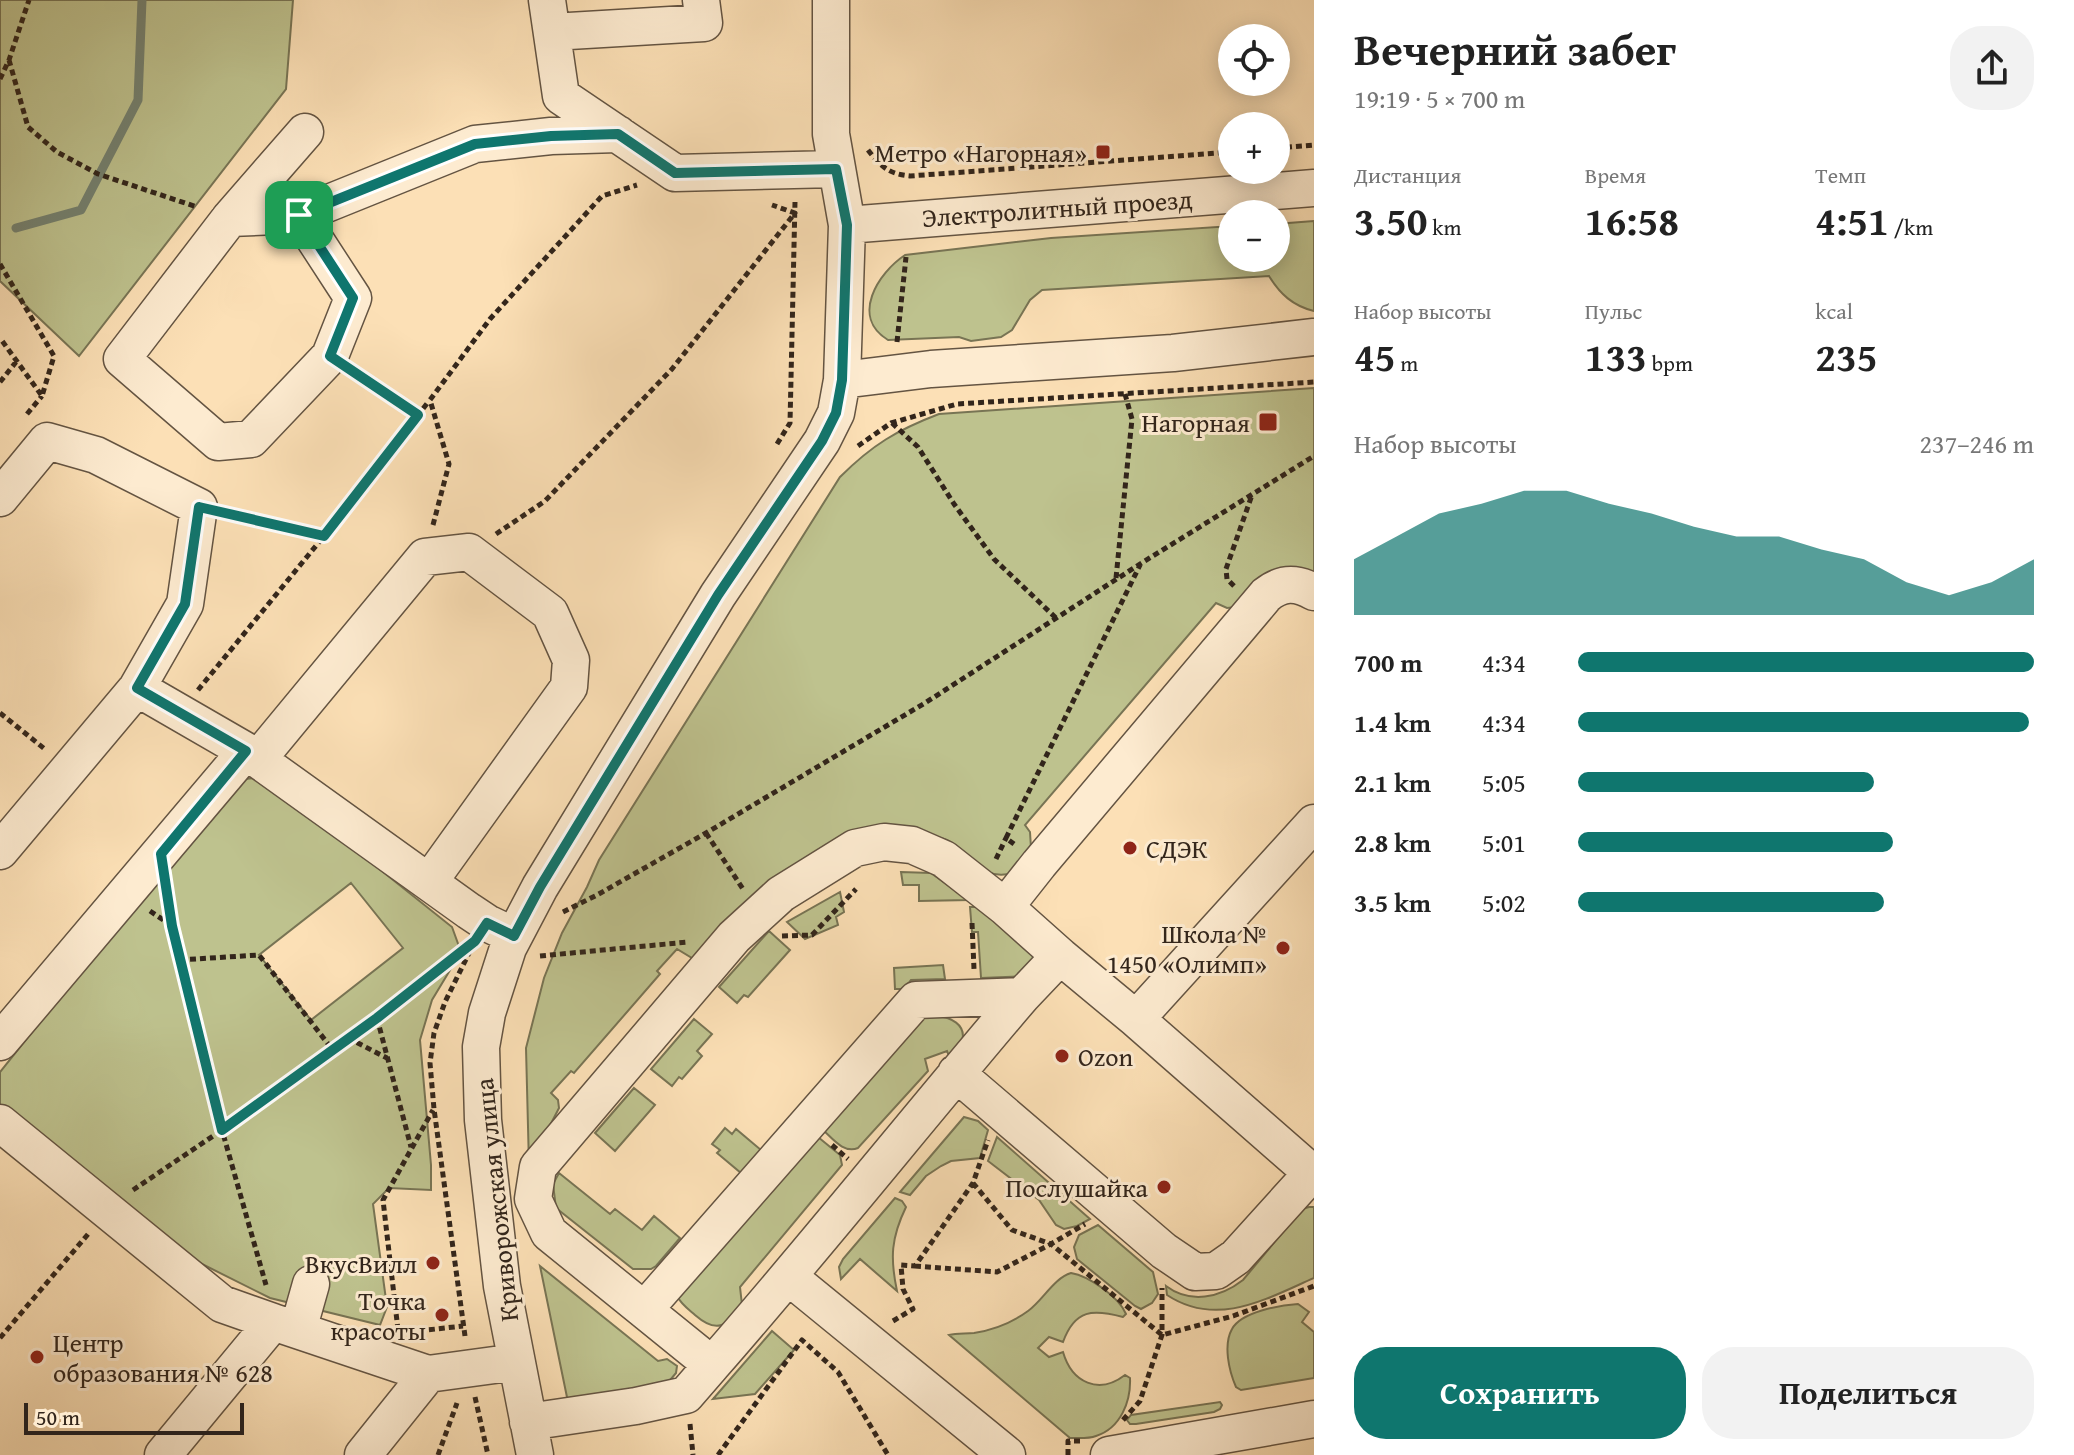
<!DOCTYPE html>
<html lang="ru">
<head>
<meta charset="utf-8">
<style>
	:root { --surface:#fff; --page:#f2f2f2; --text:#222; --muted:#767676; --accent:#0f766e }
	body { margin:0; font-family:"Gentium Book Plus",serif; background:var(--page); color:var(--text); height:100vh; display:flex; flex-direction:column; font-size:30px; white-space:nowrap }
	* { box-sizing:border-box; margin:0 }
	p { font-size:26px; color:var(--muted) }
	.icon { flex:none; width:44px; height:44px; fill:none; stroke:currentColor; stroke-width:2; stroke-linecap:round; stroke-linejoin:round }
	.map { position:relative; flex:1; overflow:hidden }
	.details { display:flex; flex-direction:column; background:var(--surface); width:760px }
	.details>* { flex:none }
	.fabs { position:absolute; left:1218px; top:24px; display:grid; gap:16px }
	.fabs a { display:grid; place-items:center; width:72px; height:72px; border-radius:50%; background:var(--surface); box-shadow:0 4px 20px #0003; font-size:40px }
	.scale { position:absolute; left:24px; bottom:20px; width:220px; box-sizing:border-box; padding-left:8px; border:4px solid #32251b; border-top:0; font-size:22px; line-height:28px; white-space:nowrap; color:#32251b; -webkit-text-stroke:6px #fdebd0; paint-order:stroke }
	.pin { position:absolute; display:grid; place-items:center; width:68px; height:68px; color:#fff; margin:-34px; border-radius:16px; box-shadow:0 4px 12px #0006 }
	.round { display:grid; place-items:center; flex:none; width:84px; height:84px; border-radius:32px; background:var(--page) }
	.summary { display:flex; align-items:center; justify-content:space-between; height:136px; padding:0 40px }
	h1 { font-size:44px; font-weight:800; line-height:60px }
	.metrics { display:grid; grid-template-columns:repeat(3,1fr); gap:12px; height:136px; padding:8px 40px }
	.metrics div { display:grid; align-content:center }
	.metrics b { font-size:40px; font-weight:800 }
	.metrics small { font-size:22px; font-weight:400 }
	.metrics p { font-size:22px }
	.chart { height:224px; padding:16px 40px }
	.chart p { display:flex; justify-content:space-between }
	.chart svg { width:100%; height:144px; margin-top:8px; fill:var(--accent); opacity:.7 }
	.button { display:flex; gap:16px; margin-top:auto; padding:16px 40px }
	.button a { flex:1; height:92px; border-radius:32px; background:var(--accent); color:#fff; font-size:32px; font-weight:800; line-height:92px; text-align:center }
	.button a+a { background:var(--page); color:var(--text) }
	ul { padding:0 40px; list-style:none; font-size:26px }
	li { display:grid; grid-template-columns:128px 96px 1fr; align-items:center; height:60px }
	li i { height:20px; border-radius:10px; background:var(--accent) }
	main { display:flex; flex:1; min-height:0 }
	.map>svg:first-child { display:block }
</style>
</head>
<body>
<main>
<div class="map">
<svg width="1314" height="1455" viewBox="0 0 1314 1455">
	<rect width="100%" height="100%" fill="#fce0b6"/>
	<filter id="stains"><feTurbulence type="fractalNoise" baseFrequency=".0025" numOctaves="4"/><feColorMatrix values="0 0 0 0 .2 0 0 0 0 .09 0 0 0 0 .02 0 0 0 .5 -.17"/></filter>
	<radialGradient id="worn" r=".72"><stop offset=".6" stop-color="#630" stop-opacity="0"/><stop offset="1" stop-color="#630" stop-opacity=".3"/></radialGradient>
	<path fill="#bec28e" stroke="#787454" stroke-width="2" fill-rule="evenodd" d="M0,0H293L286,89L79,356L0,281Z
		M1314,221V311C1293,306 1280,294 1269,276L1042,290L1030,300L1012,330L1001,337L971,341L959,337L888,340C850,317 878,273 905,255L1051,238L1232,226V258H1276V224Z
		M1314,388V585L1236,607L1227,608L1216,603L1025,825L1030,832L1031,848L1013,873C979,882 973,853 947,840C933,834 916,834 902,832L701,959L692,958L677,949L657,971L660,974L574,1073L571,1071L551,1093L558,1100L559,1108L529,1166L526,1048L544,978L562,933L587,887L599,860L840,477C872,445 897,430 939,414Z
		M255,778L308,812L452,927L461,952L432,1000L420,1040L431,1165V1190L389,1188L373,1204L387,1307L380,1325L270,1298L196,1261L115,1202L0,1104V1072L234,780ZM351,883L403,948L311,1020L259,955Z
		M901,872L931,873L968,900L919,901V885H903Z
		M840,892L844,912L836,917L838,925L805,939L787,922Z
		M970,907H983L1038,955L1028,976L981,978L978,932H972Z
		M769,931L790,950L748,997L744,995L737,1003L719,987Z
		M943,965L945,979L911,980L904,989H895L894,968Z
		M936,1016C950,1017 967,1024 962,1042C960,1048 954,1055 951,1061L947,1051L925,1059L928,1071L858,1148C844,1154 833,1139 823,1130L916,1017Z
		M694,1019L712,1034L697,1051L702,1056L682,1079L679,1077L672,1086L651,1069Z
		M634,1088L655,1105L615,1151L595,1133Z
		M964,1117L978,1121L988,1130L980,1158L951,1161L941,1166L926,1176L910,1195L900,1192Z
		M725,1128L732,1134L736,1129L761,1150L741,1173L717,1153L720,1150L712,1144Z
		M818,1137L840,1155L842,1165L740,1287L742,1305C727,1325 718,1335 695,1315C688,1309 681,1304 677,1296Z
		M997,1137L1090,1219L1077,1226L1064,1229L1056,1225L1039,1200L988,1161Z
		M559,1173L610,1214L615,1209L642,1230L654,1216L680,1238L656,1266L651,1269H633L556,1208L553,1184Z
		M895,1198L902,1201L906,1207C891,1238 890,1258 897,1291L860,1259L841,1279L839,1267L843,1259Z
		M1309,1207H1314V1278C1266,1299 1217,1328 1167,1295L1166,1286C1190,1304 1220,1298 1243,1280L1302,1209Z
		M1098,1225L1153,1272L1158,1294L1152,1303L1141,1309L1135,1306L1077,1259L1074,1247L1079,1235Z
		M540,1266L658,1361L667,1359L677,1366L676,1373L666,1385L568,1402Z
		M1071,1273C1089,1276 1119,1297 1126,1314L1123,1317C1093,1309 1075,1309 1063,1342L1049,1337L1038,1348L1049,1357L1063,1352C1072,1383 1099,1395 1125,1375L1130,1378C1131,1401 1121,1428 1096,1436C1088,1439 1079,1438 1070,1438L949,1335C957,1333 966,1334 974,1333C993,1330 1013,1322 1028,1311C1043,1300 1054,1278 1071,1273Z
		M1298,1304L1309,1312L1302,1322L1314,1332V1378L1241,1390L1236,1387C1229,1371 1223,1345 1232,1329C1241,1312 1280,1305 1298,1304Z
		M772,1331L794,1350L755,1394L713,1399Z
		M1220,1402L1222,1405L1220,1409L1214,1412L1136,1424H1130L1127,1420L1131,1415Z"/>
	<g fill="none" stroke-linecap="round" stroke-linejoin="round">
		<path stroke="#748170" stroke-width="9" d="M16,228L81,210L138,100L142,0"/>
		<defs>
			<path id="minor" d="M547,0L561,96L675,173L836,169
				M552,32L704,23L701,0
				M299,215L353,298L330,356L251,439L218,442L122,359L230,218L305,132
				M230,218L299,215L475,144L551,136L618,134
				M847,225L1314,188
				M842,380L931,369L1173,353L1314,337
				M0,498L47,441L96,455L199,507L185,604L137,688
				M258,759L425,557L469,552L550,613L571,660L569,687L429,882
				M0,851L137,688L246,751L469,911L487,923L514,936
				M1005,907L1039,864L1266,595C1282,582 1296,582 1314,592
				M1060,956L1136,1019L1314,823
				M0,1042L246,751
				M956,1073L1164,1251L1195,1272L1216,1271L1236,1257L1312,1173L1136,1019
				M0,1123L222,1304L273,1322
				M789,1277L1007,1455
				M298,1330L311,1284
				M712,1365C818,1244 918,1118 1022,996
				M528,1422L636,1406L686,1395L712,1365L549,1233L533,1199L538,1167L734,937L781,894L855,848L884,842L912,845L944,859L1005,907L1060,956L1022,996L916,1000L644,1310
				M163,1455L273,1322L428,1374L516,1362
				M363,1455L428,1374
				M535,1455L502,1286L483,1120L481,1047L487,1013L508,948L540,887L718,595L822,441L836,413L842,380L847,225L831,134V0
				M1109,1455L1314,1419"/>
		</defs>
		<use href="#minor" stroke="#645442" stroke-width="39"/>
		<path stroke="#32251b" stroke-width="5" stroke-dasharray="6 4" stroke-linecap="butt" d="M9,60L28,127L57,152L98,174L197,207
			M0,79L9,60L29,0
			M1276,148L1314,145
			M868,150C881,167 889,174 910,176L1232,152
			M0,264L54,356L42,396L0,338
			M897,342L906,257
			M354,372L418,415
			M0,382L16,362
			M27,414L42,396
			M892,423L918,447L954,504L994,559L1056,618
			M777,444L790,423L795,202
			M858,446L891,423L957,404L1314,382
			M228,514L324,536L429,401
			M433,525L449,464L430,400L490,319L602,196L637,185
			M496,534L545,501L672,369L795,213L772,205
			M1116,578L1132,419L1125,394
			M1234,586L1227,579L1226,569L1252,495
			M198,690L324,536
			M0,713L46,750
			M706,833L743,889
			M1014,844L1006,838L1140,565
			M996,859L1006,838
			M167,892L172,926L222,1130L266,1285
			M150,911L171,925
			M563,912L597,895L706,833L925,703L1140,564L1314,456
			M972,923L974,969
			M782,936L812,935L856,889
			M540,956L688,942
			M180,960L259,955L332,1049
			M377,1018L411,1147
			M348,1038L387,1058
			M832,1145L848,1159
			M973,1183L1012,1230L1051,1244L1085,1224
			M133,1190L222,1130L377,1018L468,947
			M915,1266L997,1272L1051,1244L1162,1335L1233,1316L1314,1286
			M893,1321L913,1309L903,1289L901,1265L915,1266L973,1183L988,1140
			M398,1330L383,1200L433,1110
			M409,1332L463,1326
			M465,1336L434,1109L430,1063L434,1033L445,1002L471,949
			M0,1338L89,1233
			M475,1397L488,1455
			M1123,1420L1140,1401L1162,1335V1288
			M690,1424L693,1455
			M438,1455L457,1403
			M718,1455L802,1340L838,1372L888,1455
			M1068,1455V1441H1081"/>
		<use href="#minor" stroke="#fdebd0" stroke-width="36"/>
	</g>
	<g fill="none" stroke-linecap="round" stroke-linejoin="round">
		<defs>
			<path id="route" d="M618,134L675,173L836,169L847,225L842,380L836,413L822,441L718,595L540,887L514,936L487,923L475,941L377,1018L222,1130L172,926L161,854L246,751L137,688L185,604L199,507L324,536L418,415L330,356L353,298L299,215L475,144L551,136Z"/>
		</defs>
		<use href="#route" stroke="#fff" stroke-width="16"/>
		<use href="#route" stroke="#0f766e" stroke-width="10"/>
	</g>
	<g fill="#8f2418" stroke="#fdebd0" stroke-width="3">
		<rect x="1095" y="144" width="16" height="16" rx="4"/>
		<rect x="1258" y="412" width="20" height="20" rx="4"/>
		<circle cx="1130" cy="848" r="8"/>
		<circle cx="1283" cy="948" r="8"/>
		<circle cx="1062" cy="1056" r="8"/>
		<circle cx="1164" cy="1187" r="8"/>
		<circle cx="433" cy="1263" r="8"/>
		<circle cx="442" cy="1315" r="8"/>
		<circle cx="37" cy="1357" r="8"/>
	</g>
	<g text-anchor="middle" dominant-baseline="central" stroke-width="6" stroke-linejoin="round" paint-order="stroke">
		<g font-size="26" fill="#32251b" stroke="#fdebd0" text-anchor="end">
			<text x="1087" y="152">Метро «Нагорная»</text>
			<text x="1250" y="422">Нагорная</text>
			<text x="1146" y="848" text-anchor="start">СДЭК</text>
			<text x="1267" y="933">Школа №<tspan x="1267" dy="30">1450 «Олимп»</tspan></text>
			<text x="1078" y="1056" text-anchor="start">Ozon</text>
			<text x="1148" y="1187">Послушайка</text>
			<text x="417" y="1263">ВкусВилл</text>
			<text x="426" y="1300">Точка<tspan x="426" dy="30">красоты</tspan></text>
			<text x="53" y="1342" text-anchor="start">Центр<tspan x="53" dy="30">образования № 628</tspan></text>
		</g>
		<g font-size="26" fill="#32251b" stroke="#fdebd0">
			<text transform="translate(1057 208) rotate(-4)">Электролитный проезд</text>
			<text transform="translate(496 1200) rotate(-96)">Криворожская улица</text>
		</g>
	</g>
	<rect width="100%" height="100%" filter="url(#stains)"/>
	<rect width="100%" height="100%" fill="url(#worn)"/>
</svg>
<div class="fabs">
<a><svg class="icon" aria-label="locate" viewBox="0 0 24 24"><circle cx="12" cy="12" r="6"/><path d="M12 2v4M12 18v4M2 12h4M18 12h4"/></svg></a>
<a>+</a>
<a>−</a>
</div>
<div class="scale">50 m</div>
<div class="pin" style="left:299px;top:215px;background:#1e9e55"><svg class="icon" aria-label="arrive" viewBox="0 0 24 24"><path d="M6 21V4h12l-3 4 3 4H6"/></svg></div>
</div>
<section class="details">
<div class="summary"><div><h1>Вечерний забег</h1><p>19:19 · 5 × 700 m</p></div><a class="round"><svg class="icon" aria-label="share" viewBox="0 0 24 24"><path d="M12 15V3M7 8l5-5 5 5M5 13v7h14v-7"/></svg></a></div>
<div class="metrics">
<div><p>Дистанция</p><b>3.50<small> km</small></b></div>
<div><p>Время</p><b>16:58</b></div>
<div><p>Темп</p><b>4:51<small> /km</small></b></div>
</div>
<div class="metrics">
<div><p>Набор высоты</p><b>45<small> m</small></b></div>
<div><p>Пульс</p><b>133<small> bpm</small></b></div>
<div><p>kcal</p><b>235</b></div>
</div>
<div class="chart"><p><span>Набор высоты</span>237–246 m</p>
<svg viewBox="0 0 160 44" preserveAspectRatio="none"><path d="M0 44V27L10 20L20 13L30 10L40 6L50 6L60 10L70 13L80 17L90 20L100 20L110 24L120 27L130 34L140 38L150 34L160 27V44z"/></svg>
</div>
<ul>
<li><b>700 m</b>4:34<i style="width:100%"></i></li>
<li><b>1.4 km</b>4:34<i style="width:99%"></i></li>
<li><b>2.1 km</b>5:05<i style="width:65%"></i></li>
<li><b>2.8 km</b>5:01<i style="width:69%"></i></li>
<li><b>3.5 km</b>5:02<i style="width:67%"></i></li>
</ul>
<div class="button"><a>Сохранить</a><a>Поделиться</a></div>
</section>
</main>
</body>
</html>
